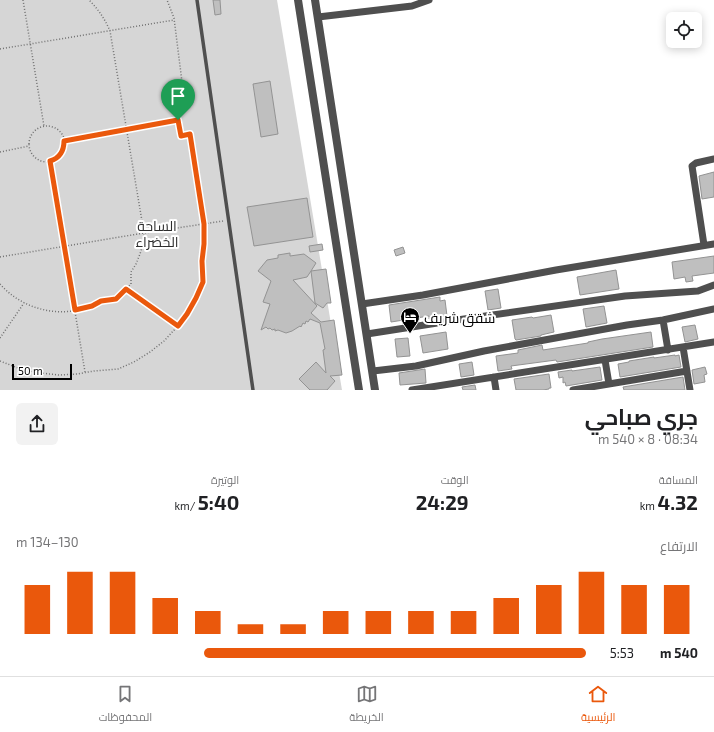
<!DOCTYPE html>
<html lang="ar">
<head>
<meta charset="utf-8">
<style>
	:root { --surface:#fff; --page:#f2f2f2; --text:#202124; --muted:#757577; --line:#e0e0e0; --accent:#ea580c }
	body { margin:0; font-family:"Exo 2",Cairo,sans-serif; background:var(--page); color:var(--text); direction:rtl; height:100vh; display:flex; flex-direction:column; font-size:15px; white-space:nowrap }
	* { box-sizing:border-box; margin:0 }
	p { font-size:13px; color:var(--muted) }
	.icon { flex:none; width:22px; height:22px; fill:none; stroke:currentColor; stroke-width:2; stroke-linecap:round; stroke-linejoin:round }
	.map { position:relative; height:390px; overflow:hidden; direction:ltr }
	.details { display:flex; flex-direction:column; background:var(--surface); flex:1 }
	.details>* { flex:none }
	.controls { position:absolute; left:666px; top:12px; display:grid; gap:8px }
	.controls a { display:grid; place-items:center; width:36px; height:36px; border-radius:6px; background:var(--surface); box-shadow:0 2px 10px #0003; font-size:20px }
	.scale { position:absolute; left:12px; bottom:10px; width:60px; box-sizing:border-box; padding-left:4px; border:2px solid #000; border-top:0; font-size:11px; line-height:14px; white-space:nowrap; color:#000; -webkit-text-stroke:3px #fff; paint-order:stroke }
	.pin { position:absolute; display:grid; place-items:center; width:34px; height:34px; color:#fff; margin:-41px -17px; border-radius:50% 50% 50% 0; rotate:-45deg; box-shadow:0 0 4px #0007 }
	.pin .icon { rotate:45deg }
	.round { display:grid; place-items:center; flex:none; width:42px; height:42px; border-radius:6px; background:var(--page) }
	.overview { display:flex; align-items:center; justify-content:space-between; height:68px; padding:0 16px }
	h1 { font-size:22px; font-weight:700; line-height:30px }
	.stats { display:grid; grid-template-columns:repeat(3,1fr); gap:6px; height:68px; padding:4px 16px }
	.stats div { display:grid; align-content:center }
	.stats b { font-size:20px; font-weight:700 }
	.stats small { font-size:11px; font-weight:400 }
	.stats p { font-size:11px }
	.chart { height:112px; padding:8px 16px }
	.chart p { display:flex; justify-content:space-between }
	.chart svg { width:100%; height:72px; margin-top:4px; stroke:var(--accent); stroke-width:6 }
	ul { padding:0 16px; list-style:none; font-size:13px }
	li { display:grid; grid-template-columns:64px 48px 1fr; align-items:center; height:30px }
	li i { height:10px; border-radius:5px; background:var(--accent) }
	.tabs { display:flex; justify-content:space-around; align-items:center; height:56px; border-top:1px solid var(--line); background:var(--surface); font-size:11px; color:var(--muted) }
	.tabs a { display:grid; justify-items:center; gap:2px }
	.tabs .active { color:var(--accent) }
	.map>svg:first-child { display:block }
</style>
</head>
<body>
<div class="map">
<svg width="714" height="390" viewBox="0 0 714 390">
	<rect width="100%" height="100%" fill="#fff"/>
	<path fill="#d6d6d6" d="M0,0H277L342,390H0Z"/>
	<path fill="#bfbfbf" stroke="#939393" d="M213,0H220L221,14L215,15Z
		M270,81L278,134L261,137L253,84Z
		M714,172V197L702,199L699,176Z
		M307,198L313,237L254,246L247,207Z
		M322,244L323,250L310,252L309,246Z
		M403,247L405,253L396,256L394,250Z
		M290,253V256L304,254L316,263L311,271L326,269L331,303H327L323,308L315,303L311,271L307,277L293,280L317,306L311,313L321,322L334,320L342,375L330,376L335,381L327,390H310L299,379L316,362L326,373L323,350L325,349L320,323L310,319L308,322L306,321L305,324L303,323L301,327L300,326L292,331L286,333L278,330L275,331V329L272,330L270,328L268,329L266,327L261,330L270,304L263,302L271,281L258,271L267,260L278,258V255Z
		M714,256V273L692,276L693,281L686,282L685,277L674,279L672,262Z
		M616,270L619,289L580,295L577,277Z
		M498,289L501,308L488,310L485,291Z
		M440,297V301L445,300L447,316L429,319V316L391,322L389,305Z
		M604,306L607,323L586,327L583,309Z
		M551,315L554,332L541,335V336L516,340L515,339L512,320L532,317L533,318Z
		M695,325L698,339L685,342L682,327Z
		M446,332L448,349L423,353L420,336Z
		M651,332L653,347L557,362L556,360L511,366L512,369L498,371L496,356L518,353V350L542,345L543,350L588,343V342L602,339Z
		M408,338L410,356L397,357L395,339Z
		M675,355V356L679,355L681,367L620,377L618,364L629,362V361L654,357V358Z
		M472,362L474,375L461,377L459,364Z
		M600,367L602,380L566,386L565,382L563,383V377L559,378L558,372L572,370V371Z
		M705,367L707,374L704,375L705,382L694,384L692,370Z
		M425,369L426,383L400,385L399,373Z
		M549,374L551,388H549V389L543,390H516L514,379Z
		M683,377L685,390H624L623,387Z
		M475,385L476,390H463L462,387Z"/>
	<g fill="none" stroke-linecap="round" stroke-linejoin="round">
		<path stroke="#717171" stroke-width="1.5" stroke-dasharray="1 2" stroke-linecap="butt" d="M23,0L44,126
			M0,49L174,20
			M29 144a18 18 0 1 1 36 0a18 18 0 1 1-36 0Z
			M64,141L178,120
			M0,152L29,146
			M50,161L85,372
			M0,257L144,233L223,221
			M0,284C20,307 53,317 82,309C88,307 94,304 99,302C104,300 110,301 115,299C121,297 126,289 131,284V272L136,264L140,254L143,244L144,233L110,31C105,19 98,9 89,0
			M126,289L178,326
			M0,338L24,303
			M0,361L23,370L41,373L59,375L77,374L94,371L118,369L134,362L150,352L164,341L176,328L187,314L196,298L203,282L202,261L204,244V224L190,134L181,136L175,108L185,106L174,18L167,0"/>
		<path stroke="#4f4f4f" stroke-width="3.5" d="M197,0L253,390"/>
		<path stroke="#4f4f4f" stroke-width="7" d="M318,17L412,6L429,0
			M704,245L692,166L696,163L714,159
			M362,304L423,295L556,270L714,244
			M663,320L668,350
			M367,334L450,321L625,296L698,291L714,285
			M683,347L690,390
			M605,360L609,384
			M373,371L416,366L484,351L627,325L663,320L714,309
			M494,377L496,390
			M412,390L714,342
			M573,390L687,371"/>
		<path stroke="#4f4f4f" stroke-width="8" d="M298,0L359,390
			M315,0L375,390"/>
	</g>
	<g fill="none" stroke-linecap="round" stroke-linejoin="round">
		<defs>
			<path id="route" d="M178,120L181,136L190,134L204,224V244L202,261L203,282L196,298L187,314L178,326L126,289L116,299L101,301L92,306L75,310L50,161C60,158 64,151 64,141Z"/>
		</defs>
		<use href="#route" stroke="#fff" stroke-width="8"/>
		<use href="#route" stroke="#ea580c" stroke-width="5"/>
	</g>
	<defs>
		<symbol id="hotel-pin" viewBox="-11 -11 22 30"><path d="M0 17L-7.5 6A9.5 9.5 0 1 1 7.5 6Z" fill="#000" stroke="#fff"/><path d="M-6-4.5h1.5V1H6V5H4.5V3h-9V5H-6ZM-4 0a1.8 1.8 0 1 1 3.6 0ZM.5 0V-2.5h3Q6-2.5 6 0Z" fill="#fff"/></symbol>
	</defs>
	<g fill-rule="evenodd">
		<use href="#hotel-pin" x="399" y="306" width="22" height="30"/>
	</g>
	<g text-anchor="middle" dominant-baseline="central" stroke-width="4" stroke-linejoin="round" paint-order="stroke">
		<g font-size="14" fill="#2d2d2d" stroke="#fff">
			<text x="157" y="225">الساحة<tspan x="157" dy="16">الخضراء</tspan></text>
		</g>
		<g font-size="14" fill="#000" stroke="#fff" text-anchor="start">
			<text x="424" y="317">شقق شريف</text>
		</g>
	</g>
</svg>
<div class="controls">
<a><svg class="icon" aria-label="locate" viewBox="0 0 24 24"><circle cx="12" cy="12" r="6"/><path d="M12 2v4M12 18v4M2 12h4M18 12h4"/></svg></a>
</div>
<div class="scale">50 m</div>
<div class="pin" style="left:178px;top:120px;background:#1e9e55"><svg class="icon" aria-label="arrive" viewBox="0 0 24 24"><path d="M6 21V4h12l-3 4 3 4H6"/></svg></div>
</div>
<section class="details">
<div class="overview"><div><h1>جري صباحي</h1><p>08:34 · 8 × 540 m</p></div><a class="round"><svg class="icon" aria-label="share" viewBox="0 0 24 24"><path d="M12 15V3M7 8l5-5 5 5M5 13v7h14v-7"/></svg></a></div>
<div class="stats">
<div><p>المسافة</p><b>4.32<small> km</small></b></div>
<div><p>الوقت</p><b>24:29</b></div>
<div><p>الوتيرة</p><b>5:40<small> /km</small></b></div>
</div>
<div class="chart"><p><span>الارتفاع</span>130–134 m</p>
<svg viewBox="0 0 160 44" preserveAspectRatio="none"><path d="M5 44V14M15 44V6M25 44V6M35 44V22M45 44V30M55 44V38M65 44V38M75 44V30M85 44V30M95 44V30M105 44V30M115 44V22M125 44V14M135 44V6M145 44V14M155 44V14"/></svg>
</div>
<ul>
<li><b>540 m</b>5:53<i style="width:67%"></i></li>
</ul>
</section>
<nav class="tabs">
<a class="active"><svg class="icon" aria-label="home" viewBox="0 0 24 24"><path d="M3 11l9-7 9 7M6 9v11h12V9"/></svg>الرئيسية</a>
<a><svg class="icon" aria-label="map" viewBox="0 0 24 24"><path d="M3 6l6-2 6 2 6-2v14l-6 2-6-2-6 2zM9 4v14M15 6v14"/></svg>الخريطة</a>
<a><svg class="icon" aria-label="saved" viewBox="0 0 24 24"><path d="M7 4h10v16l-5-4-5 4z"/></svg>المحفوظات</a>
</nav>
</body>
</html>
